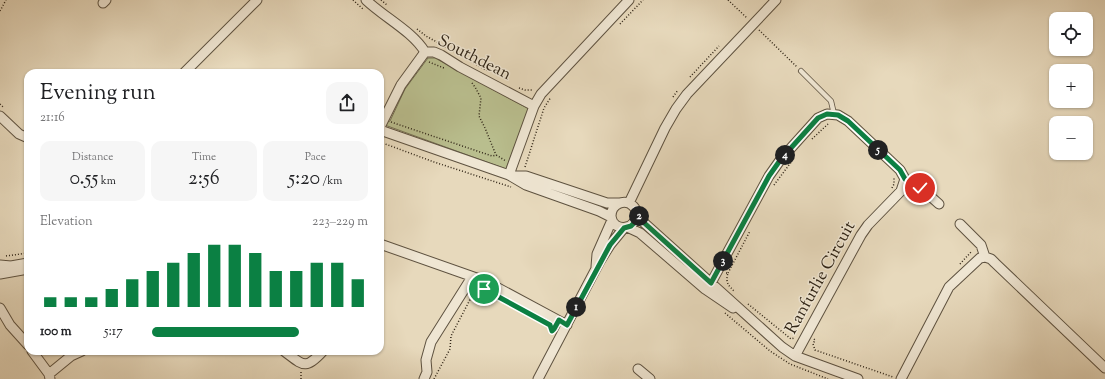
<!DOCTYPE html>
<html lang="en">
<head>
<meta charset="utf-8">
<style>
	:root { --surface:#fff; --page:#f6f6f6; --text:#202124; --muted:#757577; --accent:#0b8043 }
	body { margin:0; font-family:"Sorts Mill Goudy",serif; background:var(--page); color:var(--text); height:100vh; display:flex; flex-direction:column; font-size:15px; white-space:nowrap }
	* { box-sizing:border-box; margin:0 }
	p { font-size:13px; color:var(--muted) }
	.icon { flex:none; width:22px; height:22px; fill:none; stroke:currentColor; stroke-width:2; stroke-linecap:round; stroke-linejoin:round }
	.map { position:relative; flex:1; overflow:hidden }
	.side { position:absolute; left:24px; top:69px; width:360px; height:286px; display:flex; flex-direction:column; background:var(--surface); border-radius:12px; box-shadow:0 1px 3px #0004 }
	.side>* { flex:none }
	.tools { position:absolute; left:1049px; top:12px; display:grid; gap:8px }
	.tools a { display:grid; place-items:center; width:44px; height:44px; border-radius:8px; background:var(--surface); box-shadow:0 1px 3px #0004; font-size:20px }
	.pin { position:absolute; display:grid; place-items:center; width:34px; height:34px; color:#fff; margin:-17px; border:2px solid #fff; border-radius:50%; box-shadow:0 1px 4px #0007 }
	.km { position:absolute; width:20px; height:20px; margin:-10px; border-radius:50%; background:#222; color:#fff; font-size:11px; line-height:20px; text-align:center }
	.round { display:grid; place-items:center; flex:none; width:42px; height:42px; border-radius:12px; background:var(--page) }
	.head { display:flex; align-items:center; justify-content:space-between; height:68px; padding:0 16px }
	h1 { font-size:22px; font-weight:600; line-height:30px }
	.figures { display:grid; grid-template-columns:repeat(3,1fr); gap:6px; height:68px; padding:4px 16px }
	.figures div { display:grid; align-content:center; border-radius:10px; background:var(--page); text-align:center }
	.figures b { font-size:20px; font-weight:600 }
	.figures small { font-size:11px; font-weight:400 }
	.figures p { font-size:11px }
	.chart { height:112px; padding:8px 16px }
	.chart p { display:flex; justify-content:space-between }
	.chart svg { width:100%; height:72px; margin-top:4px; stroke:var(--accent); stroke-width:6 }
	ul { padding:0 16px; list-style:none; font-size:13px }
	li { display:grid; grid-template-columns:64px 48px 1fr; align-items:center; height:30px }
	li i { height:10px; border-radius:5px; background:var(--accent) }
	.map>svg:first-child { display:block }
</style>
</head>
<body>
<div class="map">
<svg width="1105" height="379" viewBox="0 0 1105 379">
	<rect width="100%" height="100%" fill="#e7d9bc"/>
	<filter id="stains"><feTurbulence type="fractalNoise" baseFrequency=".005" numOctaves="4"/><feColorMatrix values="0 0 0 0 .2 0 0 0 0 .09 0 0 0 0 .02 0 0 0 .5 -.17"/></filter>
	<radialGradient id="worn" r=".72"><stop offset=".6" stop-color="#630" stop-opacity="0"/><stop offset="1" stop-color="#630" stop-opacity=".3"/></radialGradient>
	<path fill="#b9be8e" stroke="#747252" d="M428,58H435L529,109L506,169L382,124L390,121L405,89Z"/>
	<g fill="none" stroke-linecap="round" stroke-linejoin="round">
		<defs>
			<path id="service" d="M801,71L831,101L834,114"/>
			<path id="minor" d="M366,0C385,18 412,31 425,52H434L441,55L460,67L534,106
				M103,3L106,0
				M184,73L257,0
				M0,116L19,134L28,138
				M380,127L401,85L425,52
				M380,130L509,175L526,185L599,211L611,217
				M509,175L534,106L541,94L629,0
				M513,176H526L607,203H619
				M905,179L921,188L939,204
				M629,203L665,128L676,109L687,94L776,0
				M636,210C640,231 612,233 611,216C611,204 625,198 633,206C637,210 639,216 641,220L782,347L795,356L858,379
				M960,224L981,245L985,257
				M627,227L640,233L705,289L733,308
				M380,244L485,281L567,325
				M0,265L11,266L28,263
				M596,267L597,254L612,220
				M0,274L28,269
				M711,283L769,176L781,159L818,118L827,114L838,115L848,121L900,170L905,179L901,191L868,225L861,235L795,356
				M0,308L10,325L28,345
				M32,351L49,374L50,379
				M284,351C303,365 305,371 323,351
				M638,369L650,379
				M49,374L71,356L82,351
				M424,379L427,372L426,360L431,342L472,277
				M538,379L600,261L610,245L624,228
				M901,379L949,287L980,258L985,257L991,259L995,263L1105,368"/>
		</defs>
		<use href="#service" stroke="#5e5240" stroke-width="6"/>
		<use href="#minor" stroke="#5e5240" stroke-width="11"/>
		<path stroke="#302517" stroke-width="1.5" stroke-dasharray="1 2" stroke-linecap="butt" d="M353,0L364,10
			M381,0L387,5
			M728,0L747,18
			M0,11L6,0
			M620,24L643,0
			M417,29L426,36L488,71
			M759,30L797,67
			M429,62L444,68
			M172,73L176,69
			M690,77L719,46
			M472,83L475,87L481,98L479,116L485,128L496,155
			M519,88L525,90H533
			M673,97L678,90
			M0,104L4,108
			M391,122L492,156L496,155L506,161
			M812,139L828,124
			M380,142L434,162L511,187
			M525,167L544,108L551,97
			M774,185L792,161
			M892,188L894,184V178
			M6,256L28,253
			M960,264L971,252L972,253
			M726,273H728C725,283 729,286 735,292
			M728,273L750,231
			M748,304L791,339L794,338
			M725,313L770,351L790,364L828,379
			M814,339L815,340L813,344L815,350L893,377
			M301,379V371
			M434,379L450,349L451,336L475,290L480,288"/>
		<use href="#service" stroke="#efe6d3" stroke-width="4.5"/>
		<use href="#minor" stroke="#efe6d3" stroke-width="9"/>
	</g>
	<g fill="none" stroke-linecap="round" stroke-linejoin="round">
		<defs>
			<path id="route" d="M484,289L550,325L552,331L554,329L559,320L567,325L610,245L624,228L631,226L634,223L636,219V210L641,220L711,283L769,176L781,159L818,118L827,114L838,115L848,121L900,170L905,179L920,188"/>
		</defs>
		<use href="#route" stroke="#fff" stroke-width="8"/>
		<use href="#route" stroke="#0b8043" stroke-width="5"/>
	</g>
	<g text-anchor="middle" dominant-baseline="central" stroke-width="3" stroke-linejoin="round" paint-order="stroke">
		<g font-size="17" fill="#302517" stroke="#efe6d3">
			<text transform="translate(474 58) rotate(27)">Southdean</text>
			<text transform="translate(821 278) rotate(-61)">Ranfurlie Circuit</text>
		</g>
	</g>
	<rect width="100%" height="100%" filter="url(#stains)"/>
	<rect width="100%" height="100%" fill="url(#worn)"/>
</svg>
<div class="tools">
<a><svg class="icon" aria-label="locate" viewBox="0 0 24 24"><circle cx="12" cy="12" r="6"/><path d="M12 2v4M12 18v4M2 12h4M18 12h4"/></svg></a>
<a>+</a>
<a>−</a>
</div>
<div class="pin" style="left:484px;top:289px;background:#1e9e55"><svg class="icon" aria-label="arrive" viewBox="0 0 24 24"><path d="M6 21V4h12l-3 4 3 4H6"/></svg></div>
<div class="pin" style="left:920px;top:188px;background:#d93025"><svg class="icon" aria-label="check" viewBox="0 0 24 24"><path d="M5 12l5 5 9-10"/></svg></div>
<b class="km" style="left:576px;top:307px">1</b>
<b class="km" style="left:639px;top:216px">2</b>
<b class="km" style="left:723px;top:261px">3</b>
<b class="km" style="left:785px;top:155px">4</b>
<b class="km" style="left:878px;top:150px">5</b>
<section class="side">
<div class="head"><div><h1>Evening run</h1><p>21:16</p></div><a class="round"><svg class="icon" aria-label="share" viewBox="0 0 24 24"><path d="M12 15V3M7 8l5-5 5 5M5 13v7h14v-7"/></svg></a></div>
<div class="figures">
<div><p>Distance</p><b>0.55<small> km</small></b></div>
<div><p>Time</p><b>2:56</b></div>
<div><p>Pace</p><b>5:20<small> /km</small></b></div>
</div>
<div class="chart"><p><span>Elevation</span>223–229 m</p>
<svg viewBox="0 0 160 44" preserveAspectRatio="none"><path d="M5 44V38M15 44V38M25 44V38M35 44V33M45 44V27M55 44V22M65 44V17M75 44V11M85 44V6M95 44V6M105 44V11M115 44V22M125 44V22M135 44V17M145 44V17M155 44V27"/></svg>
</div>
<ul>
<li><b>100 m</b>5:17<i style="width:68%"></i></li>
</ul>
</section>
</div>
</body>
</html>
